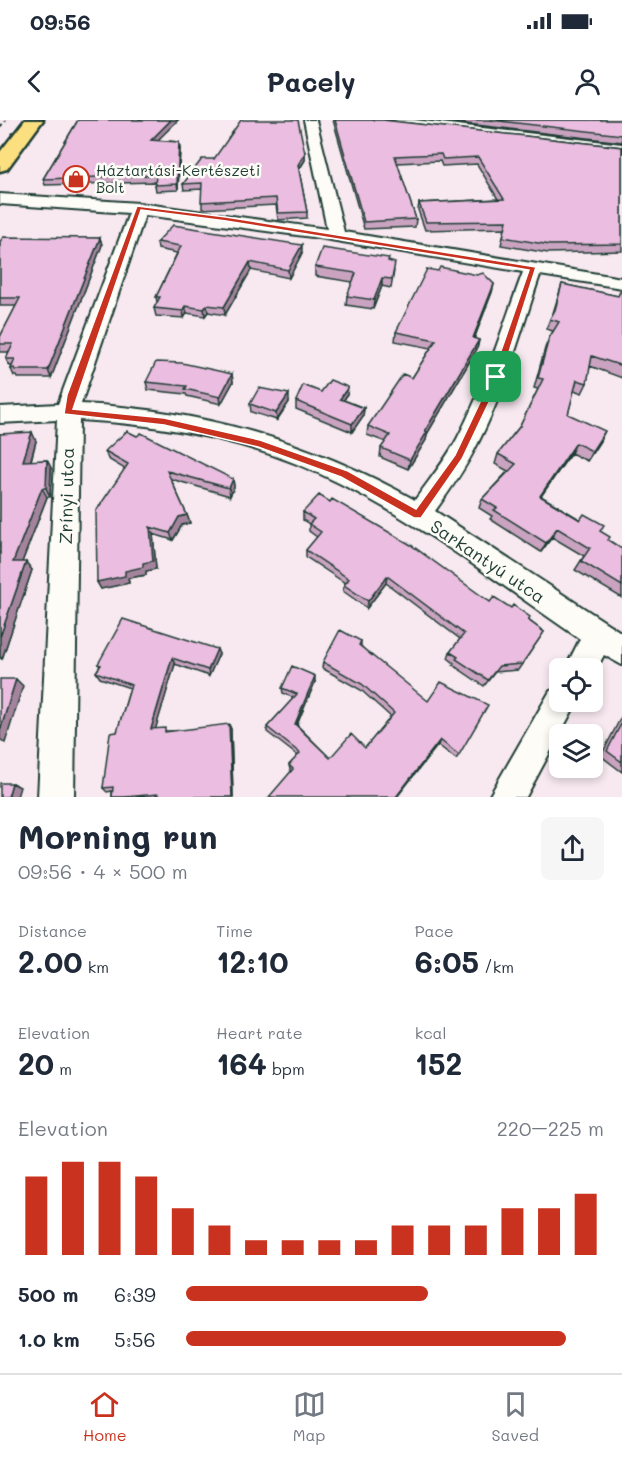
<!DOCTYPE html>
<html lang="en">
<head>
<meta charset="utf-8">
<style>
	:root { --surface:#fff; --page:#f6f6f7; --text:#1f2937; --muted:#747a83; --line:#e0e1e3; --accent:#c8321e }
	body { margin:0; font-family:Mali,sans-serif; background:var(--page); color:var(--text); height:100vh; display:flex; flex-direction:column; font-size:22px; white-space:nowrap }
	* { box-sizing:border-box; margin:0 }
	p { font-size:20px; color:var(--muted) }
	.icon { flex:none; width:33px; height:33px; fill:none; stroke:currentColor; stroke-width:2; stroke-linecap:round; stroke-linejoin:round }
	.map { position:relative; height:677px; overflow:hidden }
	.panel { display:flex; flex-direction:column; background:var(--surface); flex:1 }
	.panel>* { flex:none }
	.tools { position:absolute; left:549px; top:538px; display:grid; gap:12px }
	.tools a { display:grid; place-items:center; width:54px; height:54px; border-radius:9px; background:var(--surface); box-shadow:0 3px 9px #0003; font-size:30px }
	.pin { position:absolute; display:grid; place-items:center; width:51px; height:51px; color:#fff; margin:-26px; border-radius:12px; box-shadow:0 3px 9px #0006 }
	.round { display:grid; place-items:center; flex:none; width:63px; height:63px; border-radius:9px; background:var(--page) }
	.overview { display:flex; align-items:center; justify-content:space-between; height:102px; padding:0 18px }
	h1 { font-size:33px; font-weight:700; line-height:45px }
	.stats { display:grid; grid-template-columns:repeat(3,1fr); gap:9px; height:102px; padding:6px 18px }
	.stats div { display:grid; align-content:center }
	.stats b { font-size:30px; font-weight:700 }
	.stats small { font-size:16px; font-weight:400 }
	.stats p { font-size:16px }
	.chart { height:168px; padding:12px 18px }
	.chart p { display:flex; justify-content:space-between }
	.chart svg { width:100%; height:108px; margin-top:6px; stroke:var(--accent); stroke-width:6 }
	ul { padding:0 18px; list-style:none; font-size:20px }
	li { display:grid; grid-template-columns:96px 72px 1fr; align-items:center; height:45px }
	li i { height:15px; border-radius:8px; background:var(--accent) }
	.status { display:flex; justify-content:space-between; align-items:center; height:42px; padding:0 30px; background:var(--surface); direction:ltr }
	.status svg { height:16px; fill:currentColor }
	header { display:flex; justify-content:space-between; align-items:center; height:78px; padding:0 18px; background:var(--surface); font-size:27px; font-weight:700 }
	.tab-bar { display:flex; justify-content:space-around; align-items:center; height:84px; border-top:2px solid var(--line); background:var(--surface); font-size:16px; color:var(--muted) }
	.tab-bar a { display:grid; justify-items:center; gap:3px }
	.tab-bar .selected { color:var(--accent) }
	.map>svg:first-child { display:block }
</style>
</head>
<body>
<div class="status"><b>09:56</b><svg viewBox="0 0 49 12"><path d="M0 12V9h3v3zM5 12V6h3v6zM10 12V3h3v9zM15 12V0h3v12zM26 1h20v11H26zM47 4h2v5h-2z"/></svg></div>
<header><svg class="icon" aria-label="back" viewBox="0 0 24 24"><path d="M15 5l-7 7 7 7"/></svg>Pacely<svg class="icon" aria-label="person" viewBox="0 0 24 24"><circle cx="12" cy="8" r="4"/><path d="M4 21q1-7 8-7t8 7"/></svg></header>
<div class="map">
<svg width="622" height="677" viewBox="0 0 622 677">
	<rect width="100%" height="100%" fill="#f8e9f0"/>
	<filter id="ink" filterUnits="userSpaceOnUse"><feTurbulence type="fractalNoise" baseFrequency=".0167" numOctaves="2"/><feDisplacementMap in="SourceGraphic" scale="12" xChannelSelector="R" yChannelSelector="G"/><feConvolveMatrix kernelMatrix="1 2 1 2 8 2 1 2 1" color-interpolation-filters="sRGB"/></filter>
	<g filter="url(#ink)">
		<g fill="none" stroke-linecap="round" stroke-linejoin="round">
			<defs>
				<path id="street" d="M304,0H316L344,112L622,158V168L540,155C521,211 506,268 479,321C467,346 451,369 435,391L622,513V545L604,535L592,557V549H565L580,519C501,465 425,406 339,363C261,323 167,304 79,300L74,677H38L57,300L0,303V287L58,284L129,93L0,84V74L139,83L327,109ZM145,95L312,117L523,152C502,208 485,266 457,319C445,341 429,360 415,380C313,322 198,289 81,284Z
					M374,0H414L622,24V32L380,4Z
					M560,567V582H577L526,677H489L550,571Z"/>
				<path id="primary" d="M25,0H43L7,49L0,51V32Z"/>
			</defs>
			<use href="#street" stroke="#1f3d34" stroke-width="4"/>
			<use href="#primary" stroke="#1f3d34" stroke-width="5"/>
			<path stroke="#1f3d34" stroke-width="2" stroke-dasharray="4 3" stroke-linecap="butt" d="M0,7L6,0"/>
			<use href="#street" fill="#fdfcf7" fill-rule="evenodd"/>
			<use href="#primary" fill="#fce080" fill-rule="evenodd"/>
		</g>
		<path fill="#caa3c1" stroke="#1f3d34" stroke-width="1.5" d="M78,0H178L157,20L179,22L180,28L178,70L156,71L155,65V62L45,65L43,59Z
			M333,0H383L622,27V131L548,133L501,125L505,108L425,110L418,90L419,83L498,79L477,44L442,46L440,41L397,43L416,99L415,107L364,109Z
			M433,0H622V22Z
			M305,33V40L299,50L307,92V98L278,100L276,85L202,89V69L184,70L183,64Z
			M100,118L102,125L51,258H18L17,256H14L11,249L12,246H10L6,239L9,232H0V217L16,186H0V122Z
			M157,122L302,133L289,158L251,150L225,195L208,192L205,196L187,193L184,198L156,196L154,188L157,182L156,177L177,133L158,129Z
			M389,141L394,151L391,168L382,166L373,189L346,185L347,176L353,162L315,156V147Z
			M438,151L494,164L492,172L474,219L479,220L477,229L427,314L426,320L408,349L380,337L381,328L386,322L367,315L368,306L412,258L431,228L395,221L396,212Z
			M562,164L618,176L620,172H622V258L590,246L587,263L582,273L574,270L568,294L600,321L587,341L571,333L541,376L600,411L608,420L622,429V478L575,450L584,436L552,417L541,432L490,399L492,396L479,388L482,379L508,351L495,344L498,334L520,306L538,269L534,268L545,228L549,218L553,211L546,209L550,199L553,193Z
			M232,254L233,262L221,284L187,276L186,274L148,270L146,262Z
			M321,272L347,275L344,280L364,288L363,296L352,312L296,289V281Z
			M289,282L277,300L251,292L250,284Z
			M0,314L36,321L31,341L47,340L51,348L50,377H47L22,442L32,450L2,539L0,538Z
			M105,331L233,359L234,367L230,376L171,359L187,395L190,403L182,405L173,420L153,414L156,449L146,451V455L128,458L129,463L101,469L97,462L125,349L108,339Z
			M303,392L528,500L544,512L518,550L495,552L484,566L453,545L454,543L448,538L450,532L460,519L386,463L367,488L343,471L344,465L345,463L306,437V430L317,417L309,411V404L303,400Z
			M361,521V526L459,635L456,639L438,625L291,651L290,650L289,645L298,636L267,612V607L294,578L283,573L282,568L315,562L297,605L330,638L365,628L391,597L361,570L322,548L323,542Z
			M219,534L209,556L175,544L155,609L167,611L231,609L233,677H112V671L107,672L103,668L117,612L130,568L100,558L96,552L100,546L98,544Z
			M622,595V652L601,636Z"/>
		<path fill="#a4849d" stroke="#1f3d34" stroke-width="1.5" d="M171,0H178L152,26L151,20Z
			M179,22L180,28L178,70L177,64Z
			M305,33V40L298,51V45Z
			M100,118L102,125L51,258L48,250Z
			M302,125V133L289,158L288,150Z
			M250,142L251,150L225,195L224,187Z
			M382,158V166L373,189L374,180Z
			M494,164L492,172L471,227L473,218Z
			M207,185L208,192L205,196L204,189Z
			M185,186L187,193L184,198L183,191Z
			M479,220L477,229L427,314L426,320L408,349L410,340L425,311Z
			M232,254L233,262L221,284L220,277Z
			M348,267L347,275L339,287L340,279Z
			M289,274V282L277,300L276,293Z
			M364,288L363,296L352,312V304Z
			M605,311L600,321L587,341L592,331Z
			M32,312L36,321L28,350L23,341Z
			M576,323L571,333L535,385L540,376Z
			M47,340L51,348L50,377L46,368Z
			M233,359L234,367L230,376L229,368Z
			M42,368L47,377L19,450L13,442Z
			M187,395L190,403L182,405L173,420L170,413L179,397Z
			M150,407L153,414L156,449L146,451V455L128,458L129,463L101,469L97,462L143,443Z
			M557,408L552,417L541,432L546,423Z
			M26,442L32,450L2,539L0,537V517Z
			M387,456L386,463L367,488L368,481Z
			M217,529L219,534L209,556L208,550Z
			M172,538L175,544L154,614L151,609Z
			M315,556V562L295,608V604Z
			M16,559L23,566L5,623L0,619V611Z
			M229,604L231,609L233,677H232Z
			M440,620L438,625L397,677H396Z
			M12,663L20,667L17,677H8Z"/>
		<path fill="#ebbde0" stroke="#1f3d34" stroke-width="1.5" d="M78,0H171L151,20L179,22L177,64L155,65L156,55L43,59Z
			M241,0H298L305,33L298,45L307,92L278,93L276,78L201,82L202,63L183,64L202,39H214Z
			M335,0H383L622,27V124L550,125L503,117L507,101L426,102L419,83L504,79L478,37L443,39L441,34L395,36L416,99L364,102Z
			M490,0H622V15Z
			M173,105L302,125L288,150L250,142L224,187L207,185L204,189L185,186L183,191L154,188L160,177H156L181,126L157,122Z
			M3,117L100,118L48,250H15V248L11,249L15,239H6L13,224H0V217L20,178H0V122Z
			M322,128L389,138L388,141L395,143L392,159L382,158L374,180L347,176L356,153L315,147Z
			M440,147L477,155L483,153L494,164L473,218L479,220L425,311L427,312L410,340L381,328L390,315L368,306L403,254L412,258L436,220L396,212L427,149L438,151Z
			M562,164L618,176L620,172H622V246L592,236L587,263L577,260L568,294L605,311L592,331L576,323L540,376L580,400L584,394L604,405L600,411L610,417L608,420L622,429V466L581,441L590,428L557,408L546,423L494,390L497,388L482,379L516,344L498,334L520,306L543,259L538,258L549,218L559,202L550,199L555,190Z
			M156,242L182,243L232,254L220,277L185,269L187,266L146,262Z
			M330,260L348,267L340,279L364,288L352,304L296,281L303,265L321,272Z
			M259,268L289,274L276,293L250,284Z
			M127,311L137,316L141,313L233,359L229,368L167,351L187,395L179,397L170,413L150,407L153,441L143,443V447L125,451V456L97,462L96,391L128,344L105,331Z
			M32,312L23,341L47,340L46,368H42L13,442H26L0,517V314Z
			M319,375L330,382L332,379L411,425L490,482L494,477L511,488L513,485L530,497L528,500L544,512L522,544L499,546L488,560L456,539L458,537L450,532L464,514L387,456L368,481L344,465L349,459L306,430L321,412L309,404L314,399L303,392Z
			M123,499L217,529L208,550L172,538L151,609L165,608V612L229,604L232,677H158V674L124,677H112L113,667L103,668L110,613L117,612L131,565L96,552L101,545L98,544Z
			M340,510L361,521L359,525L428,581L441,562L488,585L459,635L440,620L396,677H269L293,649L289,645L300,633L267,607L297,574L282,568L292,546L315,556L295,604L330,638L351,614L365,628L394,593L362,564L323,542Z
			M0,559H16L0,611Z
			M622,602V642L607,631Z
			M0,663H12L8,677H0Z"/>
	</g>
	<path fill="#c8321e" stroke="#fff" stroke-width="1.5" fill-rule="evenodd" d="M137,86L226,97L536,147L501,257L462,339L421,398H414L341,357L258,327L164,305L64,294L67,275ZM141,90L226,101L529,150L492,257L455,335L416,389L348,351L260,320L164,298L73,289Z"/>
	<defs>
		<symbol id="shop-ring" viewBox="-11 -11 22 22"><circle r="9.5" fill="#fdfcf7" stroke="#c8321e" stroke-width="1.5"/><path d="M-5-2.5h2.3a2.7 3.5 0 0 1 5.4 0H5L5.5 6h-11ZM-1.5-2.5h3a1.5 2.3 0 0 0-3 0Z" fill="#c8321e"/></symbol>
	</defs>
	<g fill-rule="evenodd">
		<use href="#shop-ring" x="61" y="44" width="30" height="30"/>
	</g>
	<g text-anchor="middle" dominant-baseline="central" stroke-width="5" stroke-linejoin="round" paint-order="stroke">
		<g font-size="15" fill="#1f3d34" stroke="#fdfcf7" text-anchor="start">
			<text x="96" y="50">Háztartási-Kertészeti<tspan x="96" dy="17">Bolt</tspan></text>
		</g>
		<g font-size="18" fill="#1f3d34" stroke="#fdfcf7">
			<text transform="translate(66 376) rotate(-89)">Zrínyi utca</text>
			<text transform="translate(488 441) rotate(34)">Sarkantyú utca</text>
		</g>
	</g>
</svg>
<div class="tools">
<a><svg class="icon" aria-label="locate" viewBox="0 0 24 24"><circle cx="12" cy="12" r="6"/><path d="M12 2v4M12 18v4M2 12h4M18 12h4"/></svg></a>
<a><svg class="icon" aria-label="layers" viewBox="0 0 24 24"><path d="M12 4l9 5-9 5-9-5zM3 14l9 5 9-5"/></svg></a>
</div>
<div class="pin" style="left:496px;top:257px;background:#1e9e55"><svg class="icon" aria-label="arrive" viewBox="0 0 24 24"><path d="M6 21V4h12l-3 4 3 4H6"/></svg></div>
</div>
<section class="panel">
<div class="overview"><div><h1>Morning run</h1><p>09:56 · 4 × 500 m</p></div><a class="round"><svg class="icon" aria-label="share" viewBox="0 0 24 24"><path d="M12 15V3M7 8l5-5 5 5M5 13v7h14v-7"/></svg></a></div>
<div class="stats">
<div><p>Distance</p><b>2.00<small> km</small></b></div>
<div><p>Time</p><b>12:10</b></div>
<div><p>Pace</p><b>6:05<small> /km</small></b></div>
</div>
<div class="stats">
<div><p>Elevation</p><b>20<small> m</small></b></div>
<div><p>Heart rate</p><b>164<small> bpm</small></b></div>
<div><p>kcal</p><b>152</b></div>
</div>
<div class="chart"><p><span>Elevation</span>220–225 m</p>
<svg viewBox="0 0 160 44" preserveAspectRatio="none"><path d="M5 44V12M15 44V6M25 44V6M35 44V12M45 44V25M55 44V32M65 44V38M75 44V38M85 44V38M95 44V38M105 44V32M115 44V32M125 44V32M135 44V25M145 44V25M155 44V19"/></svg>
</div>
<ul>
<li><b>500 m</b>6:39<i style="width:58%"></i></li>
<li><b>1.0 km</b>5:56<i style="width:91%"></i></li>
</ul>
</section>
<nav class="tab-bar">
<a class="selected"><svg class="icon" aria-label="home" viewBox="0 0 24 24"><path d="M3 11l9-7 9 7M6 9v11h12V9"/></svg>Home</a>
<a><svg class="icon" aria-label="map" viewBox="0 0 24 24"><path d="M3 6l6-2 6 2 6-2v14l-6 2-6-2-6 2zM9 4v14M15 6v14"/></svg>Map</a>
<a><svg class="icon" aria-label="saved" viewBox="0 0 24 24"><path d="M7 4h10v16l-5-4-5 4z"/></svg>Saved</a>
</nav>
</body>
</html>
